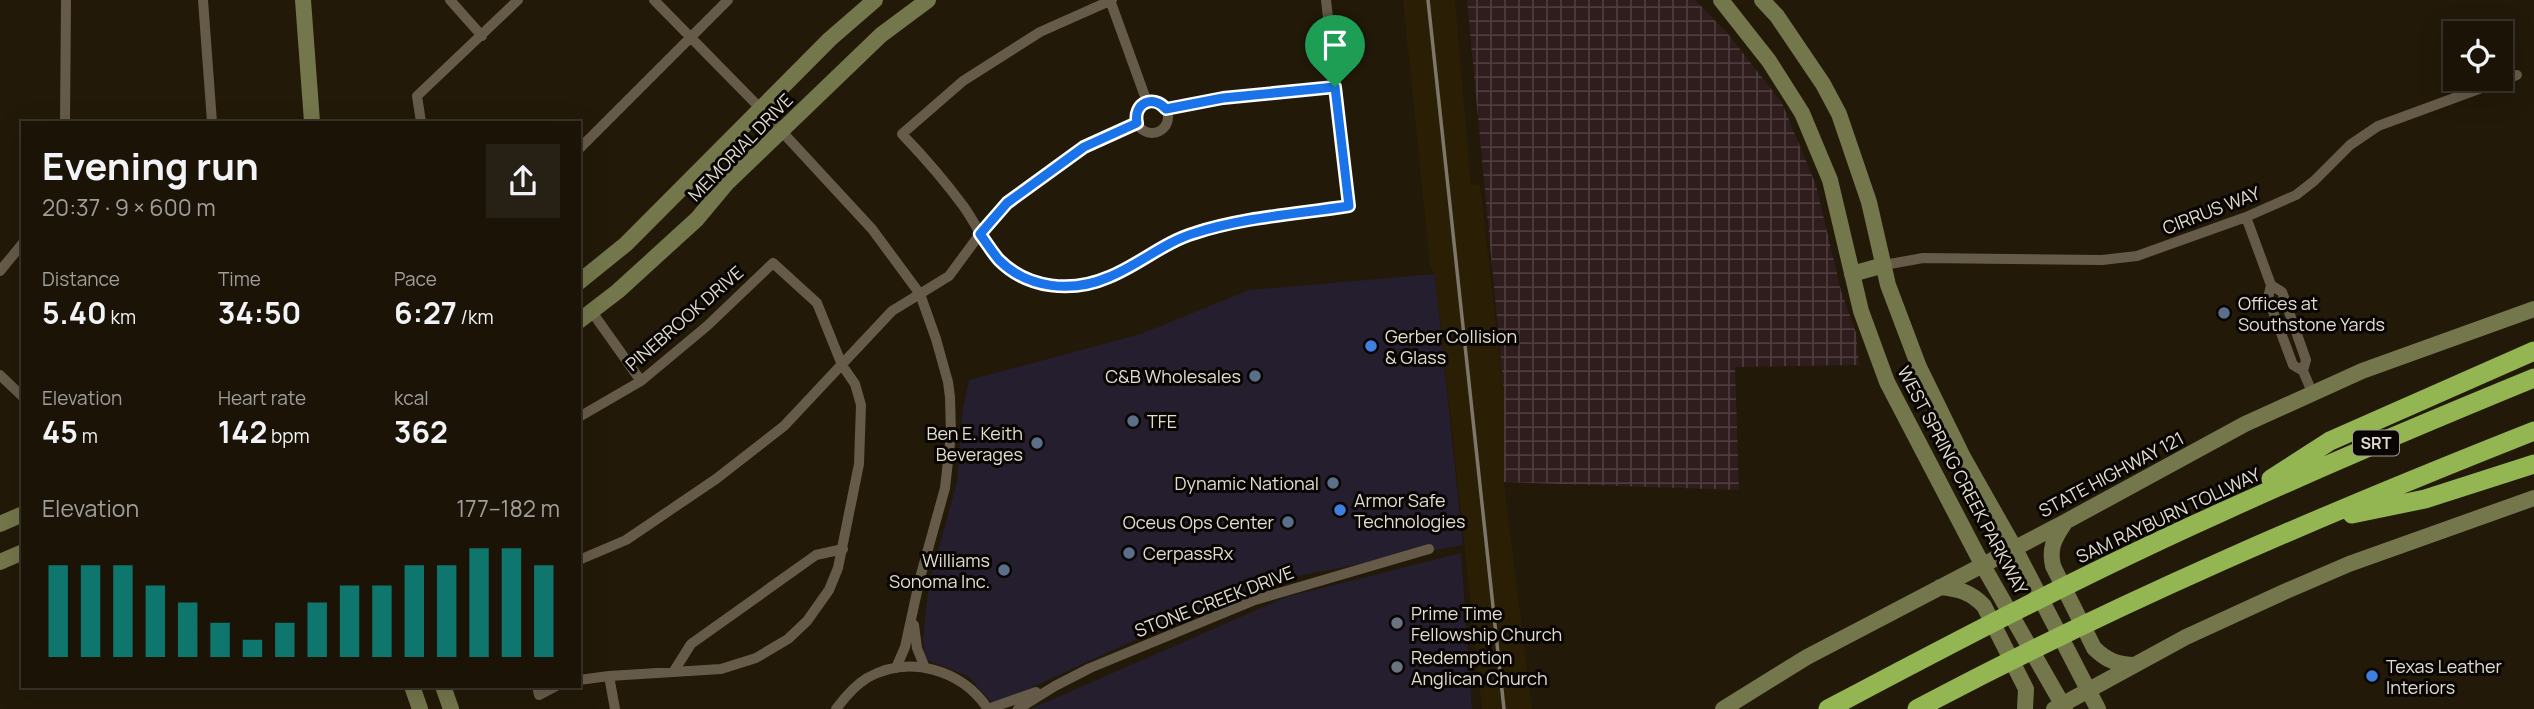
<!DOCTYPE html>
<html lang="en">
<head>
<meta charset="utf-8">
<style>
	:root { --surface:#1a1306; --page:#272014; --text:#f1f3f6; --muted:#9f9e9b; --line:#383228; --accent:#0f766e }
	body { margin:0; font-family:Manrope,sans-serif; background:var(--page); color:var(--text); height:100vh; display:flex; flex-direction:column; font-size:26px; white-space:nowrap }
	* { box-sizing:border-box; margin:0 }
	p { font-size:23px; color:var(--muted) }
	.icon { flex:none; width:38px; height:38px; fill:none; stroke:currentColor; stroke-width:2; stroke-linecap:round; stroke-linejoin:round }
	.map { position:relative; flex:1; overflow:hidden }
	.drawer { position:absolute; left:21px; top:121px; width:560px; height:567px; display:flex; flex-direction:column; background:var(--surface); border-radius:0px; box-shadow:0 7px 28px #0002,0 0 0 2px var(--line) }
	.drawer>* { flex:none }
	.buttons { position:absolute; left:2443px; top:21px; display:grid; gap:14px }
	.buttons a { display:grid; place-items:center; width:70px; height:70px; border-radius:0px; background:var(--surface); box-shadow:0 7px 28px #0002,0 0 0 2px var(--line); font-size:35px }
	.pin { position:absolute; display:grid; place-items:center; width:60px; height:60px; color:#fff; margin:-72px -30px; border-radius:50% 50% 50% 0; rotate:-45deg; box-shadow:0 0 7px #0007 }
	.pin .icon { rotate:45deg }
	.round { display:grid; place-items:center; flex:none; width:74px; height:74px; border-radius:0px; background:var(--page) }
	.head { display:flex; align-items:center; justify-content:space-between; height:119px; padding:0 21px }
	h1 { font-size:38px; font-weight:700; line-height:52px }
	.metrics { display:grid; grid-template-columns:repeat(3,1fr); gap:10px; height:119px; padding:7px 21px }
	.metrics div { display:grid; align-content:center }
	.metrics b { font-size:30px; font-weight:700 }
	.metrics small { font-size:19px; font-weight:400 }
	.metrics p { font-size:19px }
	.chart { height:196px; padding:14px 21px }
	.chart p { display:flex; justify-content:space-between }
	.chart svg { width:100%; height:126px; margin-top:7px; stroke:var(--accent); stroke-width:6 }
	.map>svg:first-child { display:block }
</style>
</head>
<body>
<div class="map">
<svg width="2534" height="709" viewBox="0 0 2534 709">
	<defs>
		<pattern id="industrial-grid" width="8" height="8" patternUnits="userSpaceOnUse" patternTransform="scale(1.75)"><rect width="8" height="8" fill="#2f1c1d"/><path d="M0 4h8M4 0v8" fill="none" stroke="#4d3c3d"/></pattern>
	</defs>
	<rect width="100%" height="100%" fill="#221908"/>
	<path fill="#251e2e" d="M1435,274L1463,545L1259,583L994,705L968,676L925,659L923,639L929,583L957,482L963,408L969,380L1141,334L1249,290Z
		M1461,553L1472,709H1030L1286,597Z"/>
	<path fill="url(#industrial-grid)" d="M1467,0H1695L1728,34L1782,103L1816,185L1841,291L1856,333L1859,365L1735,367L1739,490L1504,482V393Z"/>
	<path fill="#2a1e05" d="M1403,0H1455L1471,184L1480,185L1504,393V482L1532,709H1482L1435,274L1430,267Z"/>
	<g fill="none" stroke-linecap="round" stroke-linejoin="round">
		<path stroke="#665b48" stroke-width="10" d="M203,0L212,122
			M450,0L482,36
			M654,0L761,109L872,229L920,294L936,339L948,382L950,397L951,434L945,488L920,578L905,647L896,668
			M1110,0L1147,102
			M1112,0L1040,32L963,81L902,134C924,157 945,181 964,207C976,224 985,245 999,260C1009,269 1023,277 1035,281C1097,305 1142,247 1197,232C1247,219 1298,214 1349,206L1326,0
			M1136 117a16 16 0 1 1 32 0a16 16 0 1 1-32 0Z
			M1166,109L1223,98L1335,87
			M65,122L66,0
			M421,122L417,96L518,0
			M579,149L728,0
			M2246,217L2271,285L2268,298L2293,365L2303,371
			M1884,265L1923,258L2102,260L2137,256L2246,217L2296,195L2314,181L2350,145L2378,126L2517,75
			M0,271L23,243
			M2271,285L2282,292L2306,360L2303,371L2312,392
			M592,312L641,381
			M0,375L23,397
			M579,417L641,381L707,326L773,263L817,303L842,365L855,384L861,405L859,464L838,568L829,590L807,621L788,639L756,658L721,669L609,676L579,680
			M579,560L626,540L716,479L784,426L892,311L949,276L980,234L1007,203L1084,147L1137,123
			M914,625L917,648L925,668
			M674,671L691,644L816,555L843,549
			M609,676L615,709
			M537,686L539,695L556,686
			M836,709C845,697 854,686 867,678C910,654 962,670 988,709
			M988,709L1036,692
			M1018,709L1055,686L1090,668L1255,600L1429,549"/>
		<path stroke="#74764b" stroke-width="16" d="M303,0L312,122
			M1721,0L1769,61L1802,113L1830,180L1861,311L1887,382L1982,564L2065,709
			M1762,0L1777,16L1823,84L1839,114L1869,202L1888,285L1919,367L1963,457L2014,547L2098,709
			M1852,274L1884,265
			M579,282L626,244L830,39L875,0
			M579,321L618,291L697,219L727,183L881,35L928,0
			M0,524L23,514
			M2064,524C2054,539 2049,548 2053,566L2094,648C2106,660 2116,664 2133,665
			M0,562L23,552
			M1940,587C1959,589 1971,592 1984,606L2026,689L2025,709
			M412,686L420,709
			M443,686L451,709
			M1723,709L1807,657L2065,522L2245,424L2362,371L2534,309
			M2054,709L2186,637L2284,592L2349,564L2534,498"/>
		<path stroke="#93b552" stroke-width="19" d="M2271,479L2330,441L2534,351
			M2352,514L2425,499L2534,464
			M1828,709C1958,640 2088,572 2222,512C2325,465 2429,421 2534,378
			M1917,709C2116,603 2324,514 2534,431"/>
		<path stroke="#7e7769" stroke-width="3.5" d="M1428,0L1504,709"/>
	</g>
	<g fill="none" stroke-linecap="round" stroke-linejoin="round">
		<defs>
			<path id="route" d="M1335,87L1349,206C1298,214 1244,217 1195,233C1164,242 1139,265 1109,277C1072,293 1028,289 999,260C992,252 986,242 980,234L1007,203L1084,147L1137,123C1133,103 1153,94 1166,109L1223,98Z"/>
		</defs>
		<use href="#route" stroke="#fff" stroke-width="14"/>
		<use href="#route" stroke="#1a73e8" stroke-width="9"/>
	</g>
	<g fill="#5c6f8a" stroke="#080502" stroke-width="2.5">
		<circle cx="2224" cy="313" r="7"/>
		<circle cx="1255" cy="376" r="7"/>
		<circle cx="1133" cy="421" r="7"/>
		<circle cx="1037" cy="443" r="7"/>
		<circle cx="1333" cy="483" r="7"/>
		<circle cx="1288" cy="522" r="7"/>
		<circle cx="1129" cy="553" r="7"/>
		<circle cx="1004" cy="570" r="7"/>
	</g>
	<g fill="#3f7fe0" stroke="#080502" stroke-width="2.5">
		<circle cx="1371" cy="346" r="7"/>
		<circle cx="1340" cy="510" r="7"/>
		<circle cx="2372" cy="676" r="7"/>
	</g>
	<g fill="#6b7280" stroke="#080502" stroke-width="2.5">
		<circle cx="1397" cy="623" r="7"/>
		<circle cx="1397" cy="667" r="7"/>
	</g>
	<g text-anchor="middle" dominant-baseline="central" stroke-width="6" stroke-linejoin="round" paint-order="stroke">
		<rect fill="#080502" stroke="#a09b92" stroke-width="2" x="2353" y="430.5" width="46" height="25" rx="5"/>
		<g font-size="16" font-weight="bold" fill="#e1dbd0">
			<text x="2376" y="443">SRT</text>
		</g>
		<g font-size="18" fill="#e1dbd0" stroke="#080502">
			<text transform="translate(740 147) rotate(-46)">MEMORIAL DRIVE</text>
			<text transform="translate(2211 210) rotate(-21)">CIRRUS WAY</text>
			<text transform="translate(684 318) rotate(-41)">PINEBROOK DRIVE</text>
			<text transform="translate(2111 474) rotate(-28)">STATE HIGHWAY 121</text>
			<text transform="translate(1963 480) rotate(62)">WEST SPRING CREEK PARKWAY</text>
			<text transform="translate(2168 515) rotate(-25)">SAM RAYBURN TOLLWAY</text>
			<text transform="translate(1214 601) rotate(-21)">STONE CREEK DRIVE</text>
		</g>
		<g font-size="18" fill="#e1dbd0" stroke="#080502" text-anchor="start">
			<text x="2238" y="303">Offices at<tspan x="2238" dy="21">Southstone Yards</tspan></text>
			<text x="1385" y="336">Gerber Collision<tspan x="1385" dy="21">&amp; Glass</tspan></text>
			<text x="1241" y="376" text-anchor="end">C&amp;B Wholesales</text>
			<text x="1147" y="421">TFE</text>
			<text x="1023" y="433" text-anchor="end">Ben E. Keith<tspan x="1023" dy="21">Beverages</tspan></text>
			<text x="1319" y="483" text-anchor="end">Dynamic National</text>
			<text x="1354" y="500">Armor Safe<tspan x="1354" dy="21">Technologies</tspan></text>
			<text x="1274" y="522" text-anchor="end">Oceus Ops Center</text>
			<text x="1143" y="553">CerpassRx</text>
			<text x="990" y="560" text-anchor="end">Williams<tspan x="990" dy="21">Sonoma Inc.</tspan></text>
			<text x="1411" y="613">Prime Time<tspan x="1411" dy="21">Fellowship Church</tspan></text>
			<text x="1411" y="657">Redemption<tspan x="1411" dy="21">Anglican Church</tspan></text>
			<text x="2386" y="666">Texas Leather<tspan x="2386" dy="21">Interiors</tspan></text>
		</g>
	</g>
</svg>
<div class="buttons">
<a><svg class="icon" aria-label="locate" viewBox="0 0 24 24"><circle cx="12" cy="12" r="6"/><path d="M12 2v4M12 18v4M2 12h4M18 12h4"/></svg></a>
</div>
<div class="pin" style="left:1335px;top:87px;background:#1e9e55"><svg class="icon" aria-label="arrive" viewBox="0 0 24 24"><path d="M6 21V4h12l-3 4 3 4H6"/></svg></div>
<section class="drawer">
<div class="head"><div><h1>Evening run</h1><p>20:37 · 9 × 600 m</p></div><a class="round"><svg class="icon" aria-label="share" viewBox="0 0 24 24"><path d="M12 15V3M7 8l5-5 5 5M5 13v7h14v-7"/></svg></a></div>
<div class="metrics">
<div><p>Distance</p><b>5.40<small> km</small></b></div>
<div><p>Time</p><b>34:50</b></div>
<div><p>Pace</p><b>6:27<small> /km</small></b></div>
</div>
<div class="metrics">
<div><p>Elevation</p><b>45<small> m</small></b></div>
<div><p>Heart rate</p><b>142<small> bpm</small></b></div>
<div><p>kcal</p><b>362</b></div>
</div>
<div class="chart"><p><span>Elevation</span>177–182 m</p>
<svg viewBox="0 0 160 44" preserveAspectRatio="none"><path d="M5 44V12M15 44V12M25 44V12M35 44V19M45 44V25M55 44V32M65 44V38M75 44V32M85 44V25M95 44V19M105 44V19M115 44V12M125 44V12M135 44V6M145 44V6M155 44V12"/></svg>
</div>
</section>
</div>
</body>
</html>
